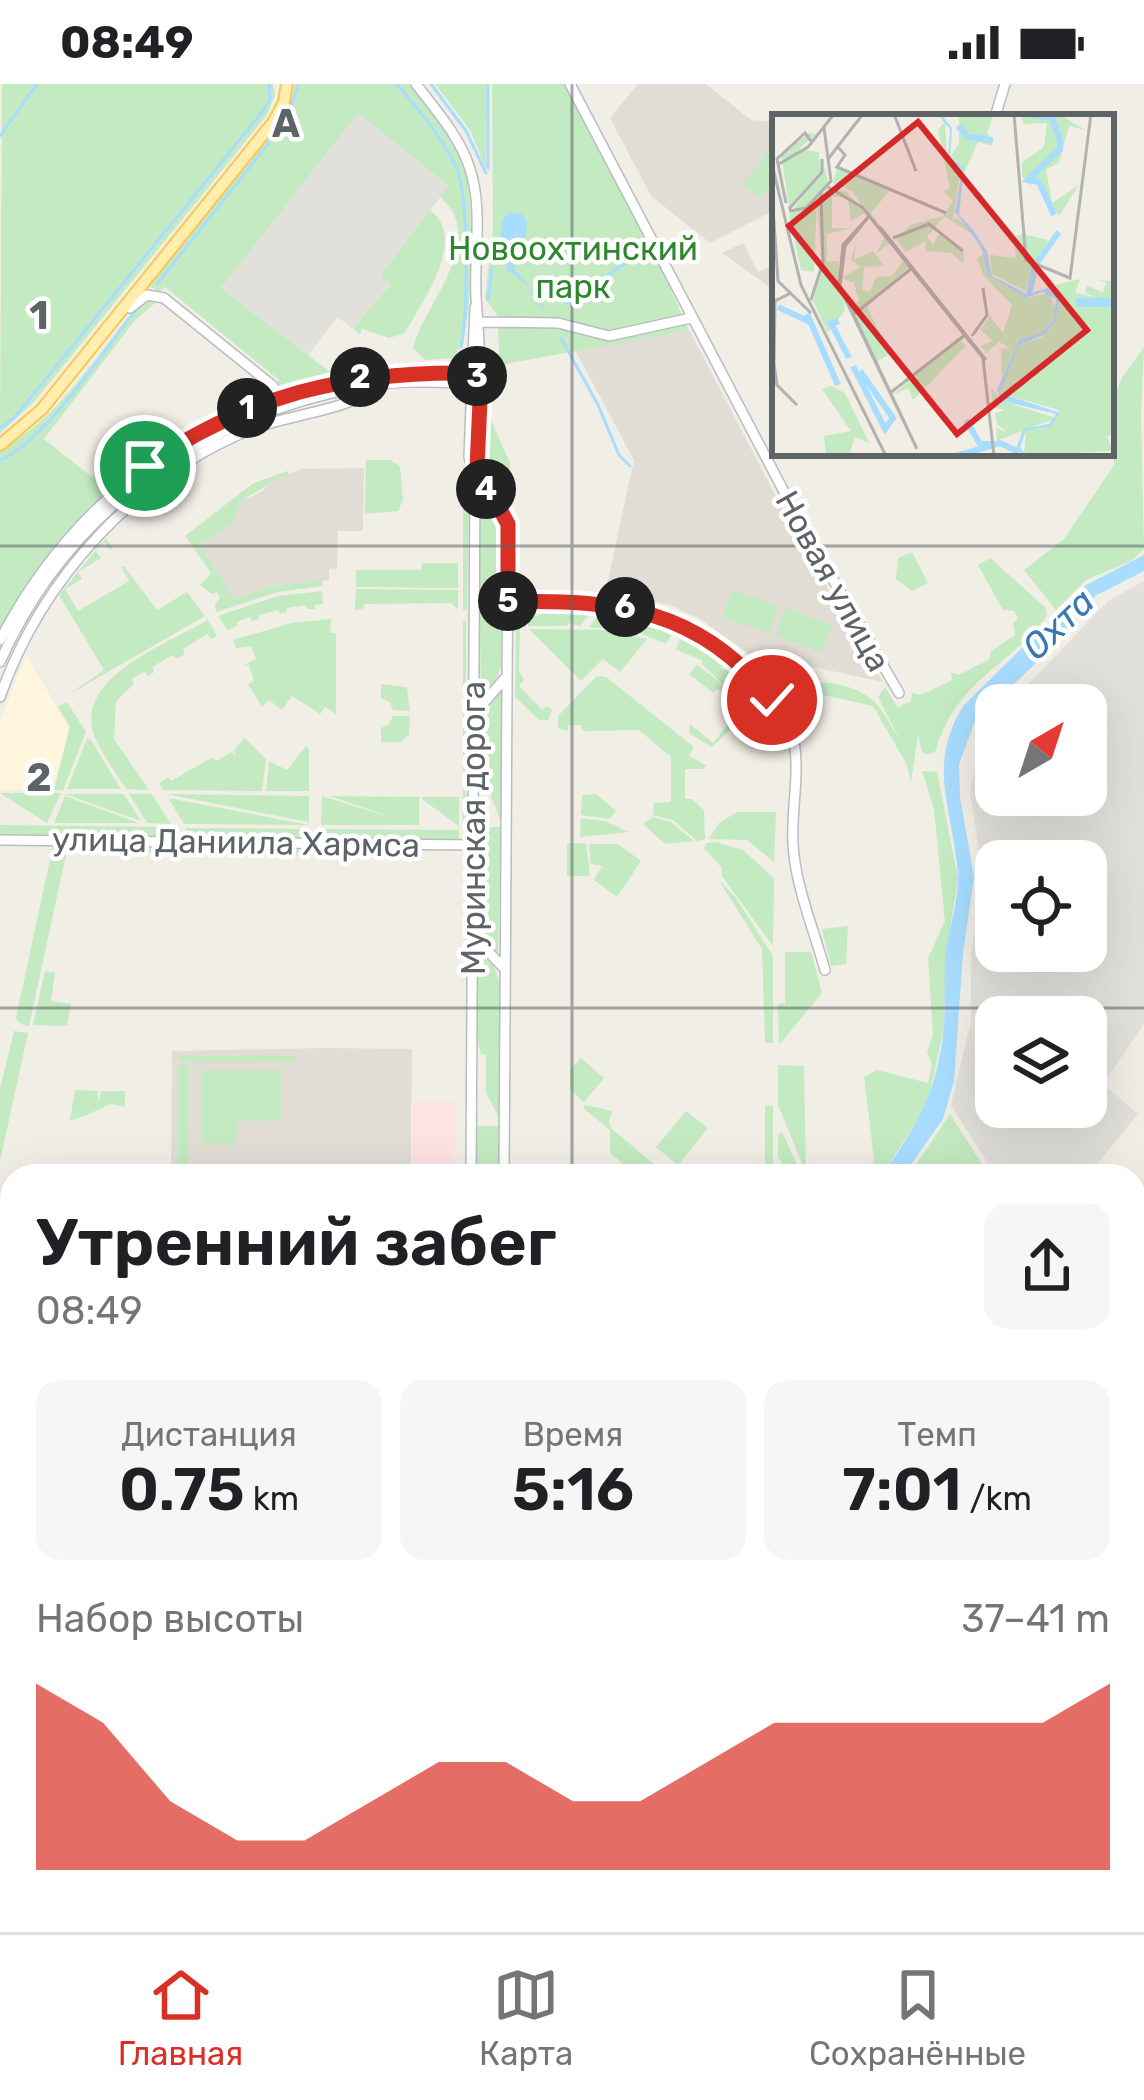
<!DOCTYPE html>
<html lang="ru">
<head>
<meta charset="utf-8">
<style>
	:root { --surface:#fff; --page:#f6f6f6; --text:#202124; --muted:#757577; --line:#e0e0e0; --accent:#d93025 }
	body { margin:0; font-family:Rubik,sans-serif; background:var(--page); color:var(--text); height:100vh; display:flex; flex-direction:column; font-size:45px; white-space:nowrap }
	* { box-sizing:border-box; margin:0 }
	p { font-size:39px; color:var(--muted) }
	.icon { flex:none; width:66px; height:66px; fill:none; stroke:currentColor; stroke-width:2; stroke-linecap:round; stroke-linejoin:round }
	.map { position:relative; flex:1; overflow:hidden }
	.side { position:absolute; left:0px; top:1080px; width:1146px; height:768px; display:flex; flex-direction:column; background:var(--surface); border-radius:36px 36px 0 0; box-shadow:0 12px 48px #0002 }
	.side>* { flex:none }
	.needle { width:78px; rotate:39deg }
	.buttons { position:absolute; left:975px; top:600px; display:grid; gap:24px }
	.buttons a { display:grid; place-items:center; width:132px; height:132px; border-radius:24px; background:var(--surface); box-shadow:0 12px 48px #0002; font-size:60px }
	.pin { position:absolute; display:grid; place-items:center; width:102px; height:102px; color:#fff; margin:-51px; border:6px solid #fff; border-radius:50%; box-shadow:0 3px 12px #0007 }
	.km { position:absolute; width:60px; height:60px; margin:-30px; border-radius:50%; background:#222; color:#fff; font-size:33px; line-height:60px; text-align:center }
	.round { display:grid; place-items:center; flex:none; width:126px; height:126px; border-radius:24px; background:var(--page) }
	.overview { display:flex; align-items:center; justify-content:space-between; height:204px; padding:0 36px }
	h1 { font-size:66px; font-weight:600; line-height:90px }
	.metrics { display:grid; grid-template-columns:repeat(3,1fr); gap:18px; height:204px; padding:12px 36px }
	.metrics div { display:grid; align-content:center; border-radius:24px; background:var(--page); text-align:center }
	.metrics b { font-size:60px; font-weight:600 }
	.metrics small { font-size:33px; font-weight:400 }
	.metrics p { font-size:33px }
	.chart { height:336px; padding:24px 36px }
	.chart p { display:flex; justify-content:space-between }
	.chart svg { width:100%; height:216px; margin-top:12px; fill:var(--accent); opacity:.7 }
	.status { display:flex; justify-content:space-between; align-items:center; height:84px; padding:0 60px; background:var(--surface); direction:ltr }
	.status svg { height:33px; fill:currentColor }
	.tabs { display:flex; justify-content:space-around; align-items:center; height:168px; border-top:3px solid var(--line); background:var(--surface); font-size:33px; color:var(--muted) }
	.tabs a { display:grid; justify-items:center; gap:6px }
	.tabs .active { color:var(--accent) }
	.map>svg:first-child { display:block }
</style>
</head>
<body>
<div class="status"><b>08:49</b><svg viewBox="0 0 49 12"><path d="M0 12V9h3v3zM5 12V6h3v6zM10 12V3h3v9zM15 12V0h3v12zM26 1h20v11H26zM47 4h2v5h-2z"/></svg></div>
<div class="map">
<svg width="1144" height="1848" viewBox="0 0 1144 1848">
	<rect width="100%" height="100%" fill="#f1eee6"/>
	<path fill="#fff6dd" d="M26,571L69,644L53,705L0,706V638Z"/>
	<path fill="#e2e0da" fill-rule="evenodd" d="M357,28L449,102L380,190L390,199L353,245L338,233L308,271L221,204Z
		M1144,497V940L1103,1000L1138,1030L1087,1092H996L951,1021L971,937V868L984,800L970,707L983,645L996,632V711H1086V621H1008L1108,517ZM1086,777V867H996V777ZM996,933H1086V1023H996Z
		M1135,1318L1144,1325V1426L1134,1430Z"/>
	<path fill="#e1ddd5" d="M638,0H706L751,36L775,38V126L710,159L651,112L610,34Z
		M743,159L758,188L775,180V207L722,169Z
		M689,246L794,447L883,598L748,569L700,535L670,521L606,505L634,376L575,266Z
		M364,384L363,447H338L337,485H329V496L275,502L233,514L200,460L233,439L238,419L263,407L268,399L301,385Z
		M326,964L412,965L411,1092H171L172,967Z"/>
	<path fill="#fde4e3" d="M411,1018H457L453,1092H411Z"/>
	<path fill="#c3eac1" d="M2,0H273L275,11L267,31L34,318L0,349Z
		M295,0H409C427,25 452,50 463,79C475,112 477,250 453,274L425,276L413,264C424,219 490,156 440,113L449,102L358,29L221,204L330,288L276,303L279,296L165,203L159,208L150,202V197L283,37L291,23Z
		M435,0H487L486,85L470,46Z
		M492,0H566L637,131L689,246L500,281L497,231L485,214L493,145Z
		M772,63L775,66V93L760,114L742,100Z
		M430,126C469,155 421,219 405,249L389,254L362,245L360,250L353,245L390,200L380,191Z
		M148,215H153L154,220L136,235L44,355L92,393L101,390L110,403L36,486L0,546V366C58,335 96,272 137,222Z
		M1144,263L1141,330L1144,465L1131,477L1086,496L1056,526L1024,486L1064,455L1114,381L1111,321L1122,294Z
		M486,325L510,379V430L487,396Z
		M366,376H390L400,382L403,416L398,427L365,430Z
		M463,380L469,402L467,526H463Z
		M287,387L289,390C271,397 256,408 239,419L233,439L200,460L233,514L275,502L322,496V502L277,508L216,528L215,520L220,514L217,508L212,510L200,501L211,489L185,452L252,400Z
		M478,409L495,422L502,436L501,582L495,598L481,613Z
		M106,454L113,464L110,466L104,458L96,467L101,474L78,488L82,495L65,505L78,527L129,497L121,483L124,482L157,526L187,508L205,532L68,611L104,586L59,511Z
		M912,468L928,499L912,507L896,495L898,474Z
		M990,474L1046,524L1047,532C1004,588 958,593 935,668L928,671L922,668L918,651L911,698L907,681L873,622L810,608L787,618L783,612C806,592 847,596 871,615C884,625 890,642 899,654L878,613L885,603L898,624L911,617L912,609L921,611L952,596L951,588L959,591L990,575V568L1015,551L1013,539L1018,534L1014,527L1003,526L978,481Z
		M422,479H458V504L356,503V486H421Z
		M356,505L458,506V525L451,519L365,520L362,525L355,526Z
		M732,506L778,522L769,549L722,533Z
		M322,507L323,520L315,521V525H307L305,521L287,524V528L280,530L278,526L259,531V535L252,537L250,533L237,538V542L227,546L218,532L278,512Z
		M785,524L832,541L822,568L776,552Z
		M539,528L591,529L580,542L568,539L567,542H528V530L539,532Z
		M599,530L615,540L606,530L644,537L672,550L666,560L622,542L620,546L589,543Z
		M331,535L330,549H336V630L325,623L320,630L292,612L282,626L269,616L262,623L248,600L254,597L249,581L243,582L256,574L251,562L236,564L233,556L292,539Z
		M208,536L217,552L211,555L207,550L183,565L185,570L176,575L173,571L152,583L154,588L148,592L144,588L132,595L134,600L116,617L114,655L149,706L126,705C117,690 104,673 96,656C69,595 167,560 208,536Z
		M463,537H466V740H463Z
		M516,545H520L519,587L524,596L519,602L542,626L547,622L552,626L548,636H539L515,613Z
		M529,545L605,546L647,555L620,588L603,575L581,597Z
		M682,552L726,582L720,583L735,590L742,602L745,599L774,639L765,651L752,624L748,625L702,580L703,577L676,565Z
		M697,581C722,599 755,622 751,655L740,643L737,646L733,643L712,663L689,649L690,640L713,659L740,625L718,605L713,609L689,590Z
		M597,592L606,593L694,663L689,672L706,681L703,685H685V715H692L704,726L705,755L697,757L673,736L653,731L654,719L671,718V673L639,646L583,647L580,641H569L567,647L558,644V632Z
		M381,600L407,603L410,627L393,626L390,618L381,614Z
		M502,607L501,737L489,707V674H483C477,643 480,630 502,607Z
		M67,618L86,648L63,706H54L70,643L58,623Z
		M393,632H410L409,651L400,658H381V644L389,640Z
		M245,654L266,675L262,707L163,706L159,699L168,693L171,697L213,673L216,677L232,668L236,673L234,666Z
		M87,655L91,656L121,705H67Z
		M306,662L309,666V707H266L269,677L287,686Z
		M922,687L937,688L958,795L946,869L944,942L927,1022L881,1092H868L874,1075L864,993L877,986L928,999L932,980L927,969L933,950L928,874L945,837L934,725Z
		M0,709H61L47,739Z
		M65,710H124L141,737Z
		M129,710H152L171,740L147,739Z
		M166,710L309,712V738Z
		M596,710L616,727L609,735L581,731L582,711Z
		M65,712L139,739H54Z
		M322,712L396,735L330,712L419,713V741H321Z
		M168,713V714L309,741L184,740Z
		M422,713H459V742L422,715Z
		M737,728H776L774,778L747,756L709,755L719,739Z
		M653,733L671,738L694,757L665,760L643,740Z
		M581,734L606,737L629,748L580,753Z
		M0,741L173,743L172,752L0,750Z
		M492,743H501L498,871L478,845L479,746Z
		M186,744L309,745V753H196L185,751Z
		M321,745L459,746V755L321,754Z
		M716,758L743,766L774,794L773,862L722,792V784L704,764L707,759Z
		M567,759H586L590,792H567Z
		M53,760L188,761L189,769L51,768Z
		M589,760H618L641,777L617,813L594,796L602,782L591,780Z
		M212,763L309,764L311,772L209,771Z
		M51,771H66L29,942L19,939L16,934Z
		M718,795L736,814L773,872V959H765L762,865Z
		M848,842L846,880L831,882L822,845Z
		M476,866L494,882L499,897V1034L486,1009V971L481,970L476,951Z
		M785,868H811L822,909L779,961L778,920L785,919Z
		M45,887L55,889L51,917L71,920L67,942L33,941Z
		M14,947L28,949L0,1077V1005Z
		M179,972H295V978L179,977Z
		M581,974L604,994L584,1018L570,1006V986Z
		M178,981H189L188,1092H178Z
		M778,981L804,982L806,1089L778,1021Z
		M202,986H281V1037H237L236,1060H202Z
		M75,1006L98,1007L99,1019L101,1007H125V1023L112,1020C97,1025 84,1034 70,1036Z
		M585,1021L612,1027L609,1038L612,1045L668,1092H638L610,1069V1046L583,1024Z
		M765,1022H773V1092H765Z
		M686,1027L708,1044L678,1081L656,1063Z
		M950,1030L987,1088L992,1092H908Z
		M476,1042H499V1092H476Z
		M782,1048L800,1087L798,1091L802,1092H777L778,1082L783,1081L778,1073V1051Z
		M1134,1121L1144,1129V1179L1134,1192Z
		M1144,1196V1282L1140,1288C1130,1262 1128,1218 1144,1196Z
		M0,1357H12V1454L0,1456Z
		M1144,1485V1848H399L398,1836H1134V1545L1138,1525L1134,1486Z
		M320,1836H372L376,1848H313Z"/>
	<path fill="#a8ddff" d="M509,128L522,130L527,138L525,159L516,168L514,185L539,214L546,230L527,201L506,185L509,172C498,161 497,139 509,128Z
		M1144,471V487L1095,512L1061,555L975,637L959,680L960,713L974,793L963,870L954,997L943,1035L903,1092H881C918,1042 939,1003 944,940C946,915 943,890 946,865C950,841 959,815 958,792C954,727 925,681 964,621L1086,501Z"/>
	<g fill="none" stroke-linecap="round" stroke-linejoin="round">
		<path stroke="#a8ddff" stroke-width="3" d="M397,0C418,26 443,53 457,85C469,114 468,232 461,263
			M431,0L466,47L486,89
			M0,52L37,0
			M488,84V0
			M157,200L287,36L298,0
			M488,216L492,185
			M567,220L631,175
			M561,254L598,321L619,371L630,382
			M0,344L14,334L263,27L270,16L269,0
			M0,376C45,359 107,262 139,222
			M92,1848L96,1836"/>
		<defs>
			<path id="minor" d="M416,0C436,26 460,53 470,85C483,125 474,171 476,213C480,274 486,336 475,397L471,1092
				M570,0L802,442L899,609
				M995,33L1005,0
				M130,224L147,211L164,214L273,302L278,314
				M481,238L558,239L609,252L691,234
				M478,386L508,440L504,1092
				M474,391L469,373L475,223
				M508,518C603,517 697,523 761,602C774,618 790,638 794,658C800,690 791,727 793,760C795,801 814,846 825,886
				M0,556C78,406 221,305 390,290C417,288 457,281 481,294
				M0,578C66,429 201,332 360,303C396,296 434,298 471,299L481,294
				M0,613C41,496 135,392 252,345C293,329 345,328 381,301
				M473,631L507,592
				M0,756L473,761
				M472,851L505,885
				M1134,1199L1144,1186
				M1134,1289L1144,1309
				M0,1343H12
				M302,1848L310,1836"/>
			<path id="major" d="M0,361L42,325L274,37L284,18L287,0"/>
		</defs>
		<use href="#minor" stroke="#b9bcc1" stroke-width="12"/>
		<use href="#major" stroke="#fcc654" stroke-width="14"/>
		<use href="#minor" stroke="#fff" stroke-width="9"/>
		<use href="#major" stroke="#ffeead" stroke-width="10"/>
	</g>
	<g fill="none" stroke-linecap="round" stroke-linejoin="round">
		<defs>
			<path id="route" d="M145,382C249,311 345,287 471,289L481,294L477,384L508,440V518C617,515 701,525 772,616"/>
		</defs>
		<use href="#route" stroke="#fff" stroke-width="24"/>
		<use href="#route" stroke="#d93025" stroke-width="15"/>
	</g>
	<path fill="none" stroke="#5e6368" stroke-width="3" stroke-opacity="0.55" d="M572,0V1092M0,462H1144M0,924H1144M0,1386H12M1134,1386H1144M572,1836V1848"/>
	<g text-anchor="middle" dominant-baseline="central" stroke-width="9" stroke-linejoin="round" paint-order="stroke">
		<g font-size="33" fill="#2e862f" stroke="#fff">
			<text x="573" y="164">Новоохтинский<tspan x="573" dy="38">парк</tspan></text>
		</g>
		<g font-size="33" fill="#5e6368" stroke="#fff">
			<text transform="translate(833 497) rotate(61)">Новая улица</text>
			<text transform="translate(473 744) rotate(-90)">Муринская дорога</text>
			<text transform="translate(236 758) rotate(1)">улица Даниила Хармса</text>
		</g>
		<g font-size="36" font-style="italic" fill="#3979b1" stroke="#fff">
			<text transform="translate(1058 540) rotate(-44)">Охта</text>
		</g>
	</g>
	<g transform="translate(772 30)">
		<rect width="342" height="342" fill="#f1eee6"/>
		<path d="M248,0H287L313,16L297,12L287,49L274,55L280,89L307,71L287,102L265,66H256L260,75L250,62V48L272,33L275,9L252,10ZM187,2L221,3L215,19L221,32L206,28L192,59L178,43L187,29ZM173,8L175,45L189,55L181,105L185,104L197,114L209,132L215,143L216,160L254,184L278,179L285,200L284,171L308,165L303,179L324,183L313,179L315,171L331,179L334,168L324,166L342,167V186L304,188L342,189V318L335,323L342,337L252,341L254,316L278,313L287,296L227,279L247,231L270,223L278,216L283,202L273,218L247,226L230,263L229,235L238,234L227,228L214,239L209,232L221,227L208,216L218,202L231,219L240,191L212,162L205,145L212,139L200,120L172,102L155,123L161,130L167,120L192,139L191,150L180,139L153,137L154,127L134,138L125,126L138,111L171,102L181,87L171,77L178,75L166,16ZM37,19L44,20L27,35L47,38L48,57L17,93L9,41ZM52,52L58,74L75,78L93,99L79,107L76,83H60V114H80L55,120V148L66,147L73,196L56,219L41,187L50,153L45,86L42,158L29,156L17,101ZM65,54L117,77L99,99L119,128L105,139L112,124L80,77L61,69ZM250,120L276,126L263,153L256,147L262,155L253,177L220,160L218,141L244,144L241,123ZM84,129L82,146L101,137L112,152L92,153L90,176L98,178L104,163L120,162L131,147L137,153L95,193L118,240L105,247L79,194L87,187L82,169L70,164L89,153L79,146ZM185,224L194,232L141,286L136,274L121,281ZM59,272L73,279L97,329L83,323L77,342H54L52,322L79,317L50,275ZM219,273L230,287L284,304L225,327L224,314L236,319L225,310L223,299L232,296L221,293Z" fill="#c3eac1"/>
		<path d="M166,1L169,0L180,14L178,44L192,53L187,101L199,113L215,137L220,162L255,180L276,174L287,185L284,205L274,220L247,231L228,279L288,299L278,313L254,316L248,333L254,342L244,335L251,315L277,310L284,300L230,287L225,276L247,226L272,218L281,206L284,185L271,178L254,184L216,161L209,132L183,98L190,56L176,45L178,15Z" fill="#a8ddff"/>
		<path fill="none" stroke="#a8ddff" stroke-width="6" d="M255,0L280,4L288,26V35L256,66L267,68L282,101M186,12L196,23L221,26M257,180L264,150L287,118M304,187H342M305,190H342M6,193L40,209M35,200L66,271M67,207L59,209L77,244M81,252L113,315L121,304L88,257M194,306L208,330H219M184,342L228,329L247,338"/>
		<path fill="none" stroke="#b2b2b0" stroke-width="3" d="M122,0L144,57M242,0L254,146L298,164L319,0M66,33L73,41L65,53L174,99M56,45L91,0M0,50L29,171L114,342M7,50L36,33L62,0M56,73L90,93M0,79L6,167L39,199M14,89L5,45L33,19L39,27M90,93L211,244L222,342M17,95L50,58V45M17,97L34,94L59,67L52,14M98,101L73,132L68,172L145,335L67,172L71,131ZM108,113L214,246M121,124L157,110L191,137M19,179L3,187L2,250L5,271L25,291M39,186L51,148L49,79M81,201L139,155M200,222L215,201L211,174M118,279L193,221"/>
		<path fill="#d62828" fill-opacity="0.15" stroke="#d62828" stroke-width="6" d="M146,8L315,216L185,320L17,112Z"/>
		<rect width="342" height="342" fill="none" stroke="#5e6368" stroke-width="6"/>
	</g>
	<g font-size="39" text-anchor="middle" font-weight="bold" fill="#5e6368" stroke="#fff" stroke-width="9" stroke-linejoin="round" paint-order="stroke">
		<text x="286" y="53">A</text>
		<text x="39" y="245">1</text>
		<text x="39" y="707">2</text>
	</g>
</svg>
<div class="buttons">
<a><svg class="needle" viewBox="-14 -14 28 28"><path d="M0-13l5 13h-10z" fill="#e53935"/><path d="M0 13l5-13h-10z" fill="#757577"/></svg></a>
<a><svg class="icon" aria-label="locate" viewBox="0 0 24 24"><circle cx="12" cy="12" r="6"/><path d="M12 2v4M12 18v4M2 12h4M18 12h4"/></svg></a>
<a><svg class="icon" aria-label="layers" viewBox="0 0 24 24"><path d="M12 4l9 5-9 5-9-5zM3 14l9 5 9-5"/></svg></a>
</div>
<div class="pin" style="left:145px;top:382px;background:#1e9e55"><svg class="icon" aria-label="arrive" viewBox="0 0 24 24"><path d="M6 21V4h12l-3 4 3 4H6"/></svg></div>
<div class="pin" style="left:772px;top:616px;background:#d93025"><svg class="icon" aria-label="check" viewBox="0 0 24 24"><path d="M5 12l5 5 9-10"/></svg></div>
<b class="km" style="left:247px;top:324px">1</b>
<b class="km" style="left:360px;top:293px">2</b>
<b class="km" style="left:477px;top:292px">3</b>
<b class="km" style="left:486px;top:405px">4</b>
<b class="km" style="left:508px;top:517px">5</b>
<b class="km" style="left:625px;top:523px">6</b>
<section class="side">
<div class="overview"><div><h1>Утренний забег</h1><p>08:49</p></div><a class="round"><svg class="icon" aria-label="share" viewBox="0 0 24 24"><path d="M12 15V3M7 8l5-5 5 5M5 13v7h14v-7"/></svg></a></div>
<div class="metrics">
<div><p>Дистанция</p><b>0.75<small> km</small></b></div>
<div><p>Время</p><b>5:16</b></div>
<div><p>Темп</p><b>7:01<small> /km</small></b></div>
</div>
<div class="chart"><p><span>Набор высоты</span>37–41 m</p>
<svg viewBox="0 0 160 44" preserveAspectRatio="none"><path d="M0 44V6L10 14L20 30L30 38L40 38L50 30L60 22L70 22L80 30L90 30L100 22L110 14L120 14L130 14L140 14L150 14L160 6V44z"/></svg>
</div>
</section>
</div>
<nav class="tabs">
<a class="active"><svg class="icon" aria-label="home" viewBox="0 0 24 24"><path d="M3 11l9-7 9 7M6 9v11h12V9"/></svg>Главная</a>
<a><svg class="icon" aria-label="map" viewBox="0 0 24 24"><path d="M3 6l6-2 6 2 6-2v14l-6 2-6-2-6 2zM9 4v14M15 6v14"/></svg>Карта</a>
<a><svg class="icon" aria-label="saved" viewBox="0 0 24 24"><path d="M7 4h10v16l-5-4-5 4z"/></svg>Сохранённые</a>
</nav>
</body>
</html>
